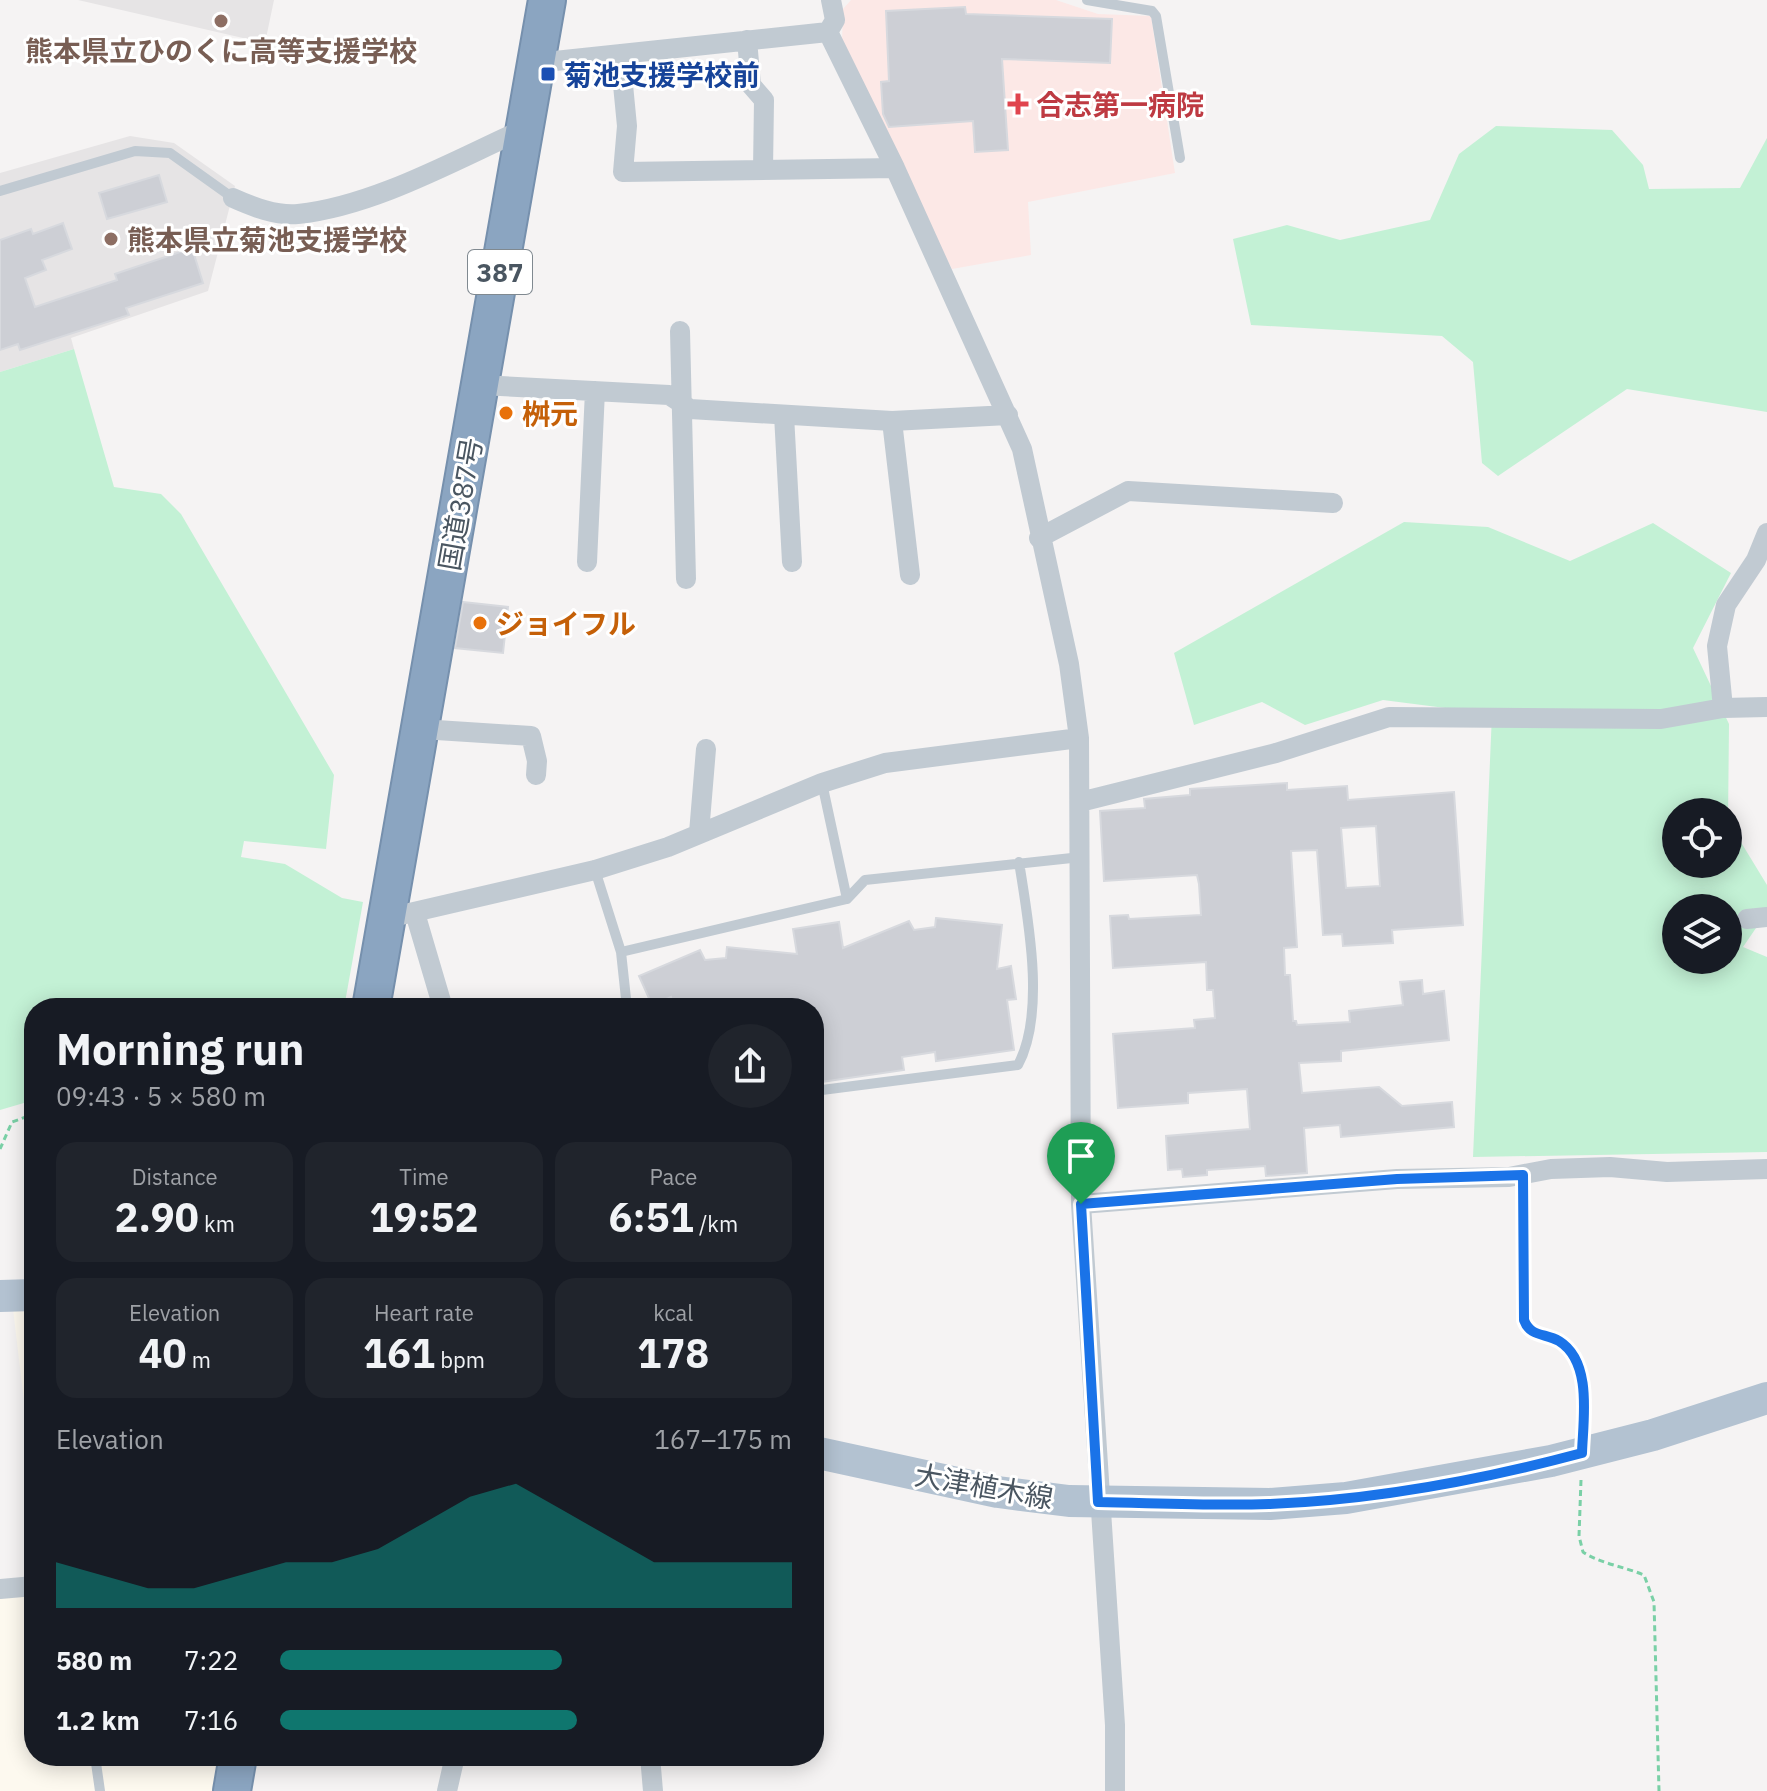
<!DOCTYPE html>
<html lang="en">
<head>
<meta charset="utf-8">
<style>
	:root { --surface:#171b24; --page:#20242c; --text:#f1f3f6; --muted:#9ea1a6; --accent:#0f766e }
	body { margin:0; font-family:"IBM Plex Sans","Noto Sans JP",sans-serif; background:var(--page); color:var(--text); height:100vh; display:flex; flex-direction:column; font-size:30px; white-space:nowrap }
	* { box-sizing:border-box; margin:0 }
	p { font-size:26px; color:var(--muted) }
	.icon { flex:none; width:44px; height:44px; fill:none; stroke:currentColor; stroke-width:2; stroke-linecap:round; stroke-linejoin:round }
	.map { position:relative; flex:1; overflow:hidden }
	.drawer { position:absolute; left:24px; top:998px; width:800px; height:768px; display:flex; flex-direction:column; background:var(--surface); border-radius:32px; box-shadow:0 4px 20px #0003 }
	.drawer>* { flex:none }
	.fabs { position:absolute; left:1662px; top:798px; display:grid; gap:16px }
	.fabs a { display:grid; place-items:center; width:80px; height:80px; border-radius:50%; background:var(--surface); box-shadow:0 4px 20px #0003; font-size:40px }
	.pin { position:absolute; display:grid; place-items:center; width:68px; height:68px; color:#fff; margin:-82px -34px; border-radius:50% 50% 50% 0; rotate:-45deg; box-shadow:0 0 8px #0007 }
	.pin .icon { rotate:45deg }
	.round { display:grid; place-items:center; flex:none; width:84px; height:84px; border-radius:42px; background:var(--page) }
	.summary { display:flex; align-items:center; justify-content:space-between; height:136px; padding:0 32px }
	h1 { font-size:44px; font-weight:700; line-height:60px }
	.stats { display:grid; grid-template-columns:repeat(3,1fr); gap:12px; height:136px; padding:8px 32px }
	.stats div { display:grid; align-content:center; border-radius:20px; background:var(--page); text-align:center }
	.stats b { font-size:40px; font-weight:700 }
	.stats small { font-size:22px; font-weight:400 }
	.stats p { font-size:22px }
	.chart { height:224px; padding:16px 32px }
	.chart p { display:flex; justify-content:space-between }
	.chart svg { width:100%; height:144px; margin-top:8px; fill:var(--accent); opacity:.7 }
	ul { padding:0 32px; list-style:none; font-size:26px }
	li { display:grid; grid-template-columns:128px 96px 1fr; align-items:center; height:60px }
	li i { height:20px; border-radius:10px; background:var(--accent) }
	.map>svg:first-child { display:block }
</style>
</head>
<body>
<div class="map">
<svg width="1767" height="1791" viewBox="0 0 1767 1791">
	<rect width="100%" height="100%" fill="#f5f3f3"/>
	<path fill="#fdf9ef" d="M13,1309L34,1310V1486Z
		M34,1589V1756H220L214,1791H0V1593Z"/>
	<path fill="#e6e4e5" d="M78,0H274L265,43Z
		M130,136L174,143L235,186L208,291L71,338L74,349L0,372V173Z"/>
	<path fill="#fce8e6" d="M851,0H1056L1098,14L1151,16L1175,173L1028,202L1031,255L952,269L899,166L842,43L843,9Z"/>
	<path fill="#c3f1d5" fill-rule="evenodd" d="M1496,126L1612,130L1643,165L1649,189L1740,188L1767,138V412L1627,389L1498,476L1482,463L1473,362L1442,336L1251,325L1233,239L1287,225L1340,240L1430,220L1459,154Z
		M74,349L114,487L161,494L181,514L334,775L326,849L244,841L241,857L285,864L342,898L363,902L344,1008H34V1100L0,1110V372Z
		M1404,522L1488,527L1570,561L1653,523L1731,573L1693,648L1729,724L1728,821L1767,885V912L1743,947L1767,957V1152L1473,1157L1492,714L1383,700L1305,725L1262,702L1194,725L1174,653ZM1676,812H1728V864H1676ZM1676,908H1728V960H1676Z"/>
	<path fill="#cdcfd5" stroke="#d7d9de" stroke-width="2" fill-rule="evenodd" d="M965,7L966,14L1112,19L1110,63L1002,59L1008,150L975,152L973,121L889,127L883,114L881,82L889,81L886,11Z
		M159,175L167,202L107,219L99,193Z
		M63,223L72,249L42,260L46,270L25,278L35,307L117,280L115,274L192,248L203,283L126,308L129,315L20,350L18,344L0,350V240L31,229L33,234Z
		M463,602L508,607L503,653L455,648Z
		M1287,783V790L1347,786L1348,800L1454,792L1463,925L1392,930L1393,943L1343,946L1342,934L1323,935L1317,850L1291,851L1297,947L1284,948L1285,975H1290L1293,1021H1296L1297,1025L1350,1022L1349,1011L1403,1005L1400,982L1422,980L1423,994L1444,991L1449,1040L1341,1051V1061L1299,1063L1302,1093L1379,1087L1402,1106L1452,1102L1454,1127L1341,1137L1340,1125L1304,1128L1307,1173L1266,1176L1265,1166L1207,1170V1175L1183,1177L1182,1169L1168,1170L1166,1136L1250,1129L1247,1089L1188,1093V1103L1118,1108L1113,1034L1195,1028L1194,1020L1215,1018L1213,990H1207L1206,962L1113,968L1110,916L1128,915L1129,919L1201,915L1199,884L1197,875L1104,881L1100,811L1145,808L1144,799L1190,795V789ZM1376,826L1380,886L1346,888L1341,828Z
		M936,918L1002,925L997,969L1011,966L1016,999L1007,1000L1014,1050L936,1061L935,1052L902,1057L904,1070L814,1083V1008H672L671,997L652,1005L639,976L700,950L705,960L726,958L727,947L797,954L793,929L839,922L843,948L909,921L914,930L935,927Z"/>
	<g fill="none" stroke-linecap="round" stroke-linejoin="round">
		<defs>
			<path id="highway" d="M371,1008L547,0
				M232,1791L238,1756"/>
		</defs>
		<use href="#highway" stroke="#7690ad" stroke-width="40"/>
		<path stroke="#7ad0a6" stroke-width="3" stroke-dasharray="6 4" stroke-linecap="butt" d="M0,1149L12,1122L34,1114
			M1523,1195L1524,1320L1527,1329C1538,1336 1552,1335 1562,1343C1587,1362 1583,1402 1582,1429
			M1581,1480L1579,1536L1583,1552C1599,1563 1625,1567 1644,1575L1654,1602L1659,1791"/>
		<path stroke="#c1cad2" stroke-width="10" d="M1087,0L1152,11L1156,16L1180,158
			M0,191L135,151L170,153L233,198
			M822,783L847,899
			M595,870L621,952L627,1008
			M621,952L847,899L865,880L1081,857
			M814,1091L1018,1065C1046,1013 1028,919 1019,862
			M95,1756L100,1791"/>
		<path stroke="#c1cad2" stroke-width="20" d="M828,32L895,168L1022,449L1069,664L1079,738L1081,1204L1115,1725V1791
			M828,32L835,20L831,0
			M747,40L751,85L764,100L763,170
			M620,54L627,126L623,172L895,168
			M536,63L828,32
			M233,198C253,207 276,216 298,214C374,206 455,160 524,129
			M680,331L686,579
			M481,385L669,395L690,409L892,421L1008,415
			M784,415L792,562
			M892,421L910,575
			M1039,538L1128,491L1333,503
			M587,562L595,391
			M1723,708L1717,646L1726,605L1756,560L1767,533
			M421,729L531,736L537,761L536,775
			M1080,802L1276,753L1389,717L1661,719L1723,708L1767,707
			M699,833L706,749
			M415,913L443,1008
			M388,918L595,870L668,847L822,783L885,763L1079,738
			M1747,919L1767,917
			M1081,1204L1397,1179L1509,1177L1551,1169L1610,1167L1667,1172L1767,1169
			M0,1589L34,1586
			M650,1756L653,1791
			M447,1791L455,1756"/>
		<path stroke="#b3c2d1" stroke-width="32" d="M0,1296L34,1295
			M814,1452L998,1492L1069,1501L1270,1504L1346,1498L1551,1461L1653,1435L1767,1398"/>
		<use href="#highway" stroke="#8ba5c1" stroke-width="36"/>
	</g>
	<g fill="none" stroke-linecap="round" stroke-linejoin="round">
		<defs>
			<path id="route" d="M1523,1175L1524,1320C1530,1337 1545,1333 1559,1341C1593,1362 1583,1420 1582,1453C1481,1480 1374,1500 1269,1504C1212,1506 1155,1503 1098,1502L1081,1204L1397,1179Z"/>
		</defs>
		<use href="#route" stroke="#fff" stroke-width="16"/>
		<use href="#route" stroke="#1a73e8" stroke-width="10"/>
	</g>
	<g fill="#8d6e63" stroke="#fff" stroke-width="3">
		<circle cx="221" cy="21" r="8"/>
		<circle cx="111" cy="239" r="8"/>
	</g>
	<rect fill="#1a4fb4" stroke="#fff" stroke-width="3" x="540" y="66" width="16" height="16" rx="4"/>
	<path fill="#e0444e" stroke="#fff" stroke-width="3" d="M1014 92h8v8h8v8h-8v8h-8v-8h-8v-8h8z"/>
	<g fill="#e8710a" stroke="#fff" stroke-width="3">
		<circle cx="506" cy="413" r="8"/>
		<circle cx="480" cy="623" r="8"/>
	</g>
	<g text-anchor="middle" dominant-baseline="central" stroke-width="6" stroke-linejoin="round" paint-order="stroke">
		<rect fill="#fff" stroke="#808990" stroke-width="2" x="468" y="250" width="64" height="44" rx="6"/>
		<g font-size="26" font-weight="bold" fill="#4a5661">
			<text x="500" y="272">387</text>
		</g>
		<g font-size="28" font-weight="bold" fill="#785e54" stroke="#fff">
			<text x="221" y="50">熊本県立ひのくに高等支援学校</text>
			<text x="127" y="239" text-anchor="start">熊本県立菊池支援学校</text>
		</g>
		<g font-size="28" font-weight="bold" fill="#164399" stroke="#fff" text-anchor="start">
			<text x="564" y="74">菊池支援学校前</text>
		</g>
		<g font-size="28" font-weight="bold" fill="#be3a42" stroke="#fff" text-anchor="start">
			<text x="1036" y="104">合志第一病院</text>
		</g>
		<g font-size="28" font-weight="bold" fill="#c56008" stroke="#fff" text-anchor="start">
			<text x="522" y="413">桝元</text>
			<text x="496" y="623">ジョイフル</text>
		</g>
		<g font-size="28" fill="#4a5661" stroke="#fff">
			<text transform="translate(460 504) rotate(-80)">国道387号</text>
			<text transform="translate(984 1486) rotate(10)">大津植木線</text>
		</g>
	</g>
</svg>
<div class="fabs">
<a><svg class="icon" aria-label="locate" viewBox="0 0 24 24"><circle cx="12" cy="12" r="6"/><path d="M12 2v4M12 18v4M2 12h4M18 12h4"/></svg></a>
<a><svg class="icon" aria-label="layers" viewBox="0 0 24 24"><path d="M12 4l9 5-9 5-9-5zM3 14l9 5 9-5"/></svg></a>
</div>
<div class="pin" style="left:1081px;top:1204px;background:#1e9e55"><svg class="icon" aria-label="arrive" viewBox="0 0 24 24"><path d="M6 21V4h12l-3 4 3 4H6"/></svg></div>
<section class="drawer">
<div class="summary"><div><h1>Morning run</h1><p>09:43 · 5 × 580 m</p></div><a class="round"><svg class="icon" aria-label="share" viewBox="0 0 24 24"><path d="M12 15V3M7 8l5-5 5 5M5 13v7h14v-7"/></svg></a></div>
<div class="stats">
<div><p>Distance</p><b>2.90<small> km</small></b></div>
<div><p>Time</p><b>19:52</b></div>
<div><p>Pace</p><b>6:51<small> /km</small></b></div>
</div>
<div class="stats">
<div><p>Elevation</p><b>40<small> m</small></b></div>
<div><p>Heart rate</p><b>161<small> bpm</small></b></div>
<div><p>kcal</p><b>178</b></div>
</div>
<div class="chart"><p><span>Elevation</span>167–175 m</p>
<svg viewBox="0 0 160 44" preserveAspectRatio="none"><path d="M0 44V30L10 34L20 38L30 38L40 34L50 30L60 30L70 26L80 18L90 10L100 6L110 14L120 22L130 30L140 30L150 30L160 30V44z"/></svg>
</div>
<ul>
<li><b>580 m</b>7:22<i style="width:55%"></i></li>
<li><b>1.2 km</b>7:16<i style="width:58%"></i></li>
</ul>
</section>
</div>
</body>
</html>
